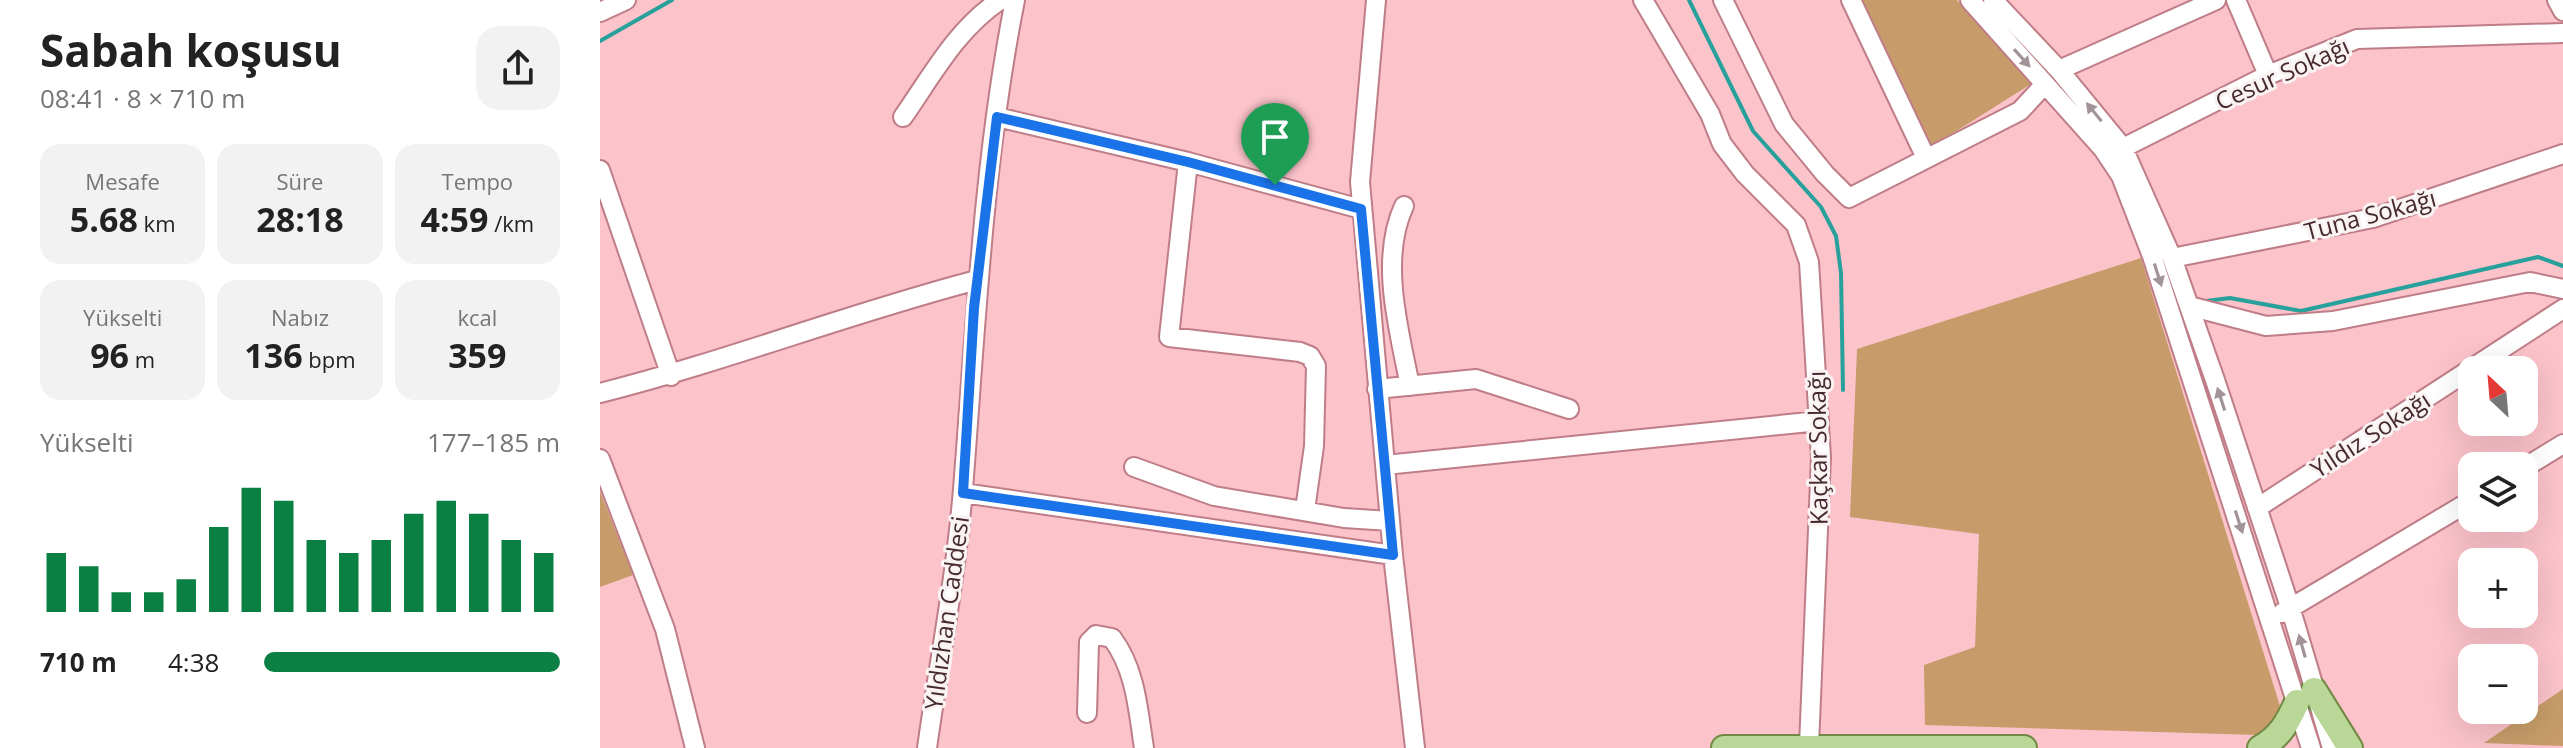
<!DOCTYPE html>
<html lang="tr">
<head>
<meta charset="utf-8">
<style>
	:root { --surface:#fff; --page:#f2f2f2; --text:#222; --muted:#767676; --accent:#0b8043 }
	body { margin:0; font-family:"Open Sans",sans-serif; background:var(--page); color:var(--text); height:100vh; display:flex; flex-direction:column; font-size:30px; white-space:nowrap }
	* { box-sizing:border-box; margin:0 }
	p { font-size:26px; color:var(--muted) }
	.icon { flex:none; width:44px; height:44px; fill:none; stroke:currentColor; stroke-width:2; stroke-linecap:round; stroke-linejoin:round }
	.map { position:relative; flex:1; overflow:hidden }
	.sheet { display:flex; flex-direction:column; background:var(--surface); width:600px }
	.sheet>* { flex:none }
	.needle { width:52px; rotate:334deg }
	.buttons { position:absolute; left:1858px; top:356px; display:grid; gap:16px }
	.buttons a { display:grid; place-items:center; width:80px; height:80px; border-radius:16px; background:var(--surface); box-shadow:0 8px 32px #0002; font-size:40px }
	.pin { position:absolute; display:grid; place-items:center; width:68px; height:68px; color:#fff; margin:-82px -34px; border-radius:50% 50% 50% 0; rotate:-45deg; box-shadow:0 0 8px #0007 }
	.pin .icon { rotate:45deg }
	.round { display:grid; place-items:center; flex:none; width:84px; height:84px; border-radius:24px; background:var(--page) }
	.head { display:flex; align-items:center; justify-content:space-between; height:136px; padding:0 40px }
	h1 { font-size:44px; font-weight:700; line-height:60px }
	.stats { display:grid; grid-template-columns:repeat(3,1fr); gap:12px; height:136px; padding:8px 40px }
	.stats div { display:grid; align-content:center; border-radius:20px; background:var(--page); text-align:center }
	.stats b { font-size:34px; font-weight:700 }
	.stats small { font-size:22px; font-weight:400 }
	.stats p { font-size:22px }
	.chart { height:224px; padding:16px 40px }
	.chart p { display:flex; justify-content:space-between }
	.chart svg { width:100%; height:144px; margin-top:8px; stroke:var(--accent); stroke-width:6 }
	ul { padding:0 40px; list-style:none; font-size:26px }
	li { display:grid; grid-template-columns:128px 96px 1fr; align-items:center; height:60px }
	li i { height:20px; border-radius:10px; background:var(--accent) }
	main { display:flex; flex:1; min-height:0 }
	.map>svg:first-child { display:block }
</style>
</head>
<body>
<main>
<section class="sheet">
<div class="head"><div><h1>Sabah koşusu</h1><p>08:41 · 8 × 710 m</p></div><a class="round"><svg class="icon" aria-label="share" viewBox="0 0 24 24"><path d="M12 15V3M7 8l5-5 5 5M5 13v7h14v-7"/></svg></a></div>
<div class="stats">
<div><p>Mesafe</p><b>5.68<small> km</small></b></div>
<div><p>Süre</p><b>28:18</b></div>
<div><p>Tempo</p><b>4:59<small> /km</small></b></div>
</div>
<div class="stats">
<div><p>Yükselti</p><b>96<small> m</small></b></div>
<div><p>Nabız</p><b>136<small> bpm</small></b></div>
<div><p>kcal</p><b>359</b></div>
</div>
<div class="chart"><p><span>Yükselti</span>177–185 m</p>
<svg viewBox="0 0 160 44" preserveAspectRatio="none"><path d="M5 44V26M15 44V30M25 44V38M35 44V38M45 44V34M55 44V18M65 44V6M75 44V10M85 44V22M95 44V26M105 44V22M115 44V14M125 44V10M135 44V14M145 44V22M155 44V26"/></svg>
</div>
<ul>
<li><b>710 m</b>4:38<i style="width:100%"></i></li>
</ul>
</section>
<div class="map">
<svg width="1963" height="748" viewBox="0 0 1963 748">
	<rect width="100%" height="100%" fill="#fcc3ca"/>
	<path fill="#c79c6a" d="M1258,0H1357L1431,84L1331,147Z
		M1541,258L1680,706L1673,725L1658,735L1325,725L1324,665L1375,647L1379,534L1250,517L1257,349Z
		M0,491L33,575L0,587Z
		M1963,689V746L1884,743Z"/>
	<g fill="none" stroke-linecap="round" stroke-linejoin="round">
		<path stroke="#28a19c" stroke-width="4" d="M1089,0L1153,131L1221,207L1236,236L1241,273L1243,390
			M0,41L72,0
			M1606,301L1630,298L1701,311L1938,257L1963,266"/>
		<defs>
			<path id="minor" d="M776,0L760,182L793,555L815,748
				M1043,0L1110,114L1122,144L1145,174L1196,225L1209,262L1221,457L1209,746
				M1123,0L1184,124L1225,174L1249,198L1420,111L1445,84
				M1251,0L1326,158
				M1370,0L1503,149L1521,176L1552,256L1711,748
				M1393,0L1459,70L1523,148L1572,258L1615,380L1691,610L1732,748
				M1636,0L1668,75
				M1957,0L1963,11
				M0,12L26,0
				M1459,70L1616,0
				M303,117C333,74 356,30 400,0
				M397,117L588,162L761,209
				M1515,152L1668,75L1757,39L1963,33
				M588,162L569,337L700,352L710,356L716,366L714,446L705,510
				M0,170L71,376
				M804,206C779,260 799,330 810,386
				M1572,258L1773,218L1963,154
				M1589,306L1666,326L1733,321L1930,282L1963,289
				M777,389L876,379L969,409
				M0,393C127,361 250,313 377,280
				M0,459L65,629L95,748
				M785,465L1219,421
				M534,467L614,496L744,518L790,521
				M1924,468L1963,444
				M363,493L793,555
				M1657,508L1963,309
				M1682,613L1872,500
				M487,713L489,642L496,635L512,638C536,670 538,710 544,748
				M327,748C339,662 356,576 363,489C376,326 383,161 415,0"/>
			<path id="major" d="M1714,690L1750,748
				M1124,748H1424
				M1660,748C1680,737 1688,722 1697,702"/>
		</defs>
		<use href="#minor" stroke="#bf7d87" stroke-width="22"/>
		<use href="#major" stroke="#728945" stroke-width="28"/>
		<use href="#minor" stroke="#fff" stroke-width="18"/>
		<use href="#major" stroke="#b9d797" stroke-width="24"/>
	</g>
	<defs><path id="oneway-solid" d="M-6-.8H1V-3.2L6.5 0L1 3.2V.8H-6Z" transform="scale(2)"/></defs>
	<g fill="#a29496">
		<use href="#oneway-solid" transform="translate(1422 58) rotate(48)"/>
		<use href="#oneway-solid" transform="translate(1494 112) rotate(-129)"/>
		<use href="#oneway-solid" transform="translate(1558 275) rotate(72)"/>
		<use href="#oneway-solid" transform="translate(1621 399) rotate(-108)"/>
		<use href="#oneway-solid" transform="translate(1639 522) rotate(72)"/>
		<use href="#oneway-solid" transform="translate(1702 646) rotate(-106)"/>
	</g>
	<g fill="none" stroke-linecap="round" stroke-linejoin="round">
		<defs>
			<path id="route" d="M397,117L588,162L761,209L793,555L363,493L374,308Z"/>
		</defs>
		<use href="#route" stroke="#fff" stroke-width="16"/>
		<use href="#route" stroke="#1a73e8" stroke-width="10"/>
	</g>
	<g text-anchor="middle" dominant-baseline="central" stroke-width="6" stroke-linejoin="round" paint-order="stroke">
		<g font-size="24" fill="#462a2e" stroke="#faf3f3">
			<text transform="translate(1682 73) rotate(-24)">Cesur Sokağı</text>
			<text transform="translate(1770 214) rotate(-15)">Tuna Sokağı</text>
			<text transform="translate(1770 434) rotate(-33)">Yıldız Sokağı</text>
			<text transform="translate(1217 448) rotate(-91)">Kaçkar Sokağı</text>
			<text transform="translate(346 613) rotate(-82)">Yıldızhan Caddesi</text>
		</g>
	</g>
</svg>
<div class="buttons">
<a><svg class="needle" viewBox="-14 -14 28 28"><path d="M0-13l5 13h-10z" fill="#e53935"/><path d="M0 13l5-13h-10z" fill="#767676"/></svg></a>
<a><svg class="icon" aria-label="layers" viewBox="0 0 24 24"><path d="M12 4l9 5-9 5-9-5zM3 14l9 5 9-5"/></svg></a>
<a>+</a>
<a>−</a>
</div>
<div class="pin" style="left:675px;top:185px;background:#1e9e55"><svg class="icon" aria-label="arrive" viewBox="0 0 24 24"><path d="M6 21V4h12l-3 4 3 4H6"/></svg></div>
</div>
</main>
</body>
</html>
